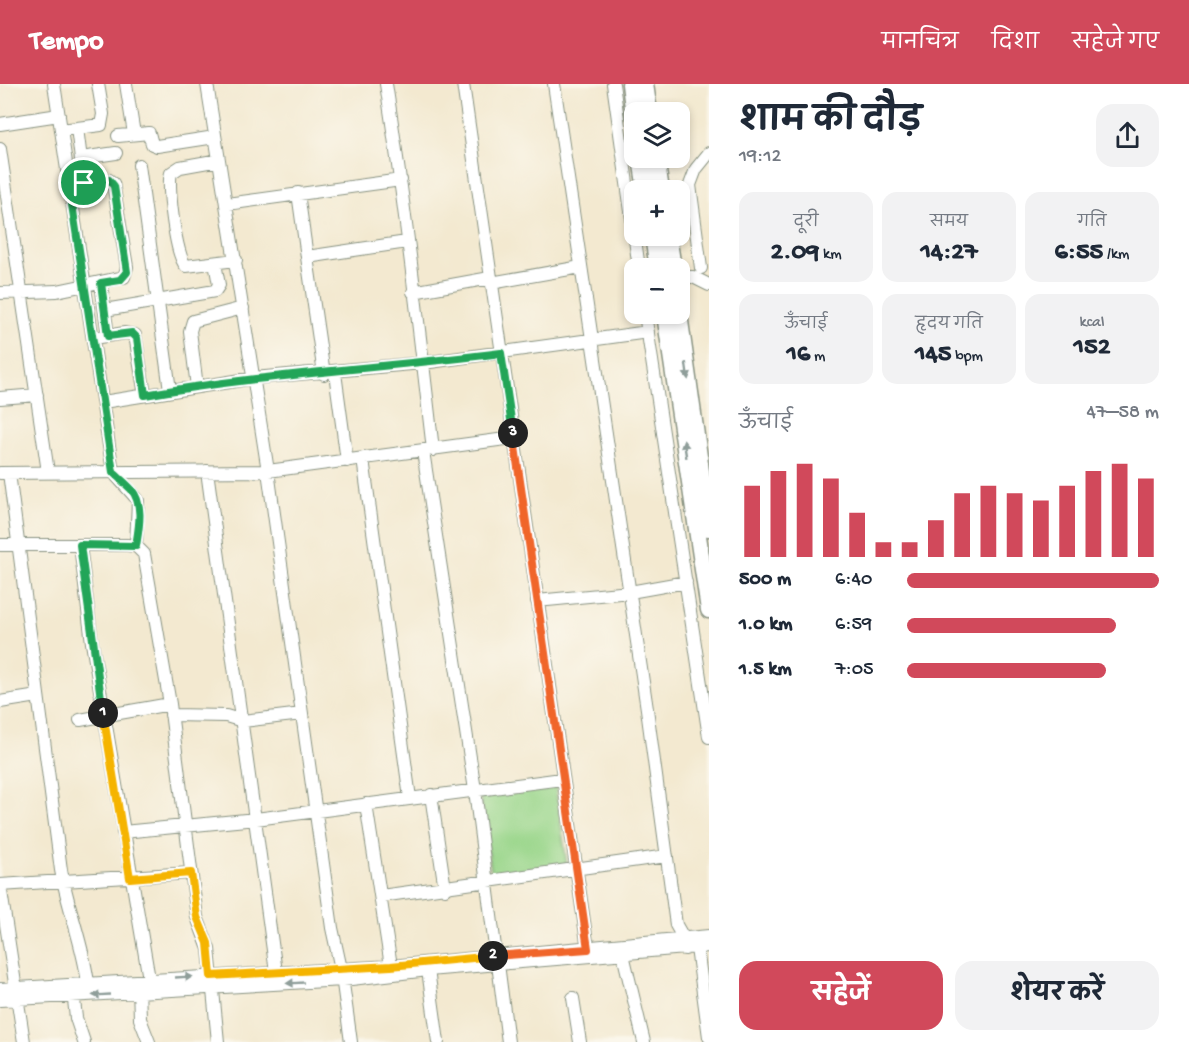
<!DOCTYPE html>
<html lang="hi">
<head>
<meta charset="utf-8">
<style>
	:root { --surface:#fff; --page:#f2f2f3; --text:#1f2937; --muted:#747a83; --accent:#d1495b }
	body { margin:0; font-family:"Gochi Hand","Playpen Sans Deva",sans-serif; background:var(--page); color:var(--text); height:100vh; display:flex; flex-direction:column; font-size:22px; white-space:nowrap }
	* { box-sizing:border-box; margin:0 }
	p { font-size:20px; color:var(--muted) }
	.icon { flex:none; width:33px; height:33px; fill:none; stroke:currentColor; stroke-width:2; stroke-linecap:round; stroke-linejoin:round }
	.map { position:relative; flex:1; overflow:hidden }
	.details { display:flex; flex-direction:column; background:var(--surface); width:480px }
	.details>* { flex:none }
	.tools { position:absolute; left:624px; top:18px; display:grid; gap:12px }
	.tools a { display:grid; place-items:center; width:66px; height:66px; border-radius:12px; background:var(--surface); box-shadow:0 3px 9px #0003; font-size:30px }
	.pin { position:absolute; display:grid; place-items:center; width:51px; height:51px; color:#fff; margin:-26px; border:3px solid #fff; border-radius:50%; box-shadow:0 2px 6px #0007 }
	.km { position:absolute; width:30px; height:30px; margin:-15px; border-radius:50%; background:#222; color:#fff; font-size:16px; line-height:30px; text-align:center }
	.round { display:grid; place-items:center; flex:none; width:63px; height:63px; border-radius:18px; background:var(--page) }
	.summary { display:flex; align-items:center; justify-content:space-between; height:102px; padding:0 30px }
	h1 { font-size:33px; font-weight:700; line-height:45px }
	.metrics { display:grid; grid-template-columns:repeat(3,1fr); gap:9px; height:102px; padding:6px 30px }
	.metrics div { display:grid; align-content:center; border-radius:15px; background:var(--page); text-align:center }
	.metrics b { font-size:26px; font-weight:700 }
	.metrics small { font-size:16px; font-weight:400 }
	.metrics p { font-size:16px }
	.chart { height:168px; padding:12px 30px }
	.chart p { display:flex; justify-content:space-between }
	.chart svg { width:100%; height:108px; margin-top:6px; stroke:var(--accent); stroke-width:6 }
	.button { display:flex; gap:12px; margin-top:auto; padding:12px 30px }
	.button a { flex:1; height:69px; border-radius:18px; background:var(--accent); color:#fff; font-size:24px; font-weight:700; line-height:69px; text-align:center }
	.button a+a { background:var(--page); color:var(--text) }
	ul { padding:0 30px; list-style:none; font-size:20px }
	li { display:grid; grid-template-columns:96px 72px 1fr; align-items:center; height:45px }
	li i { height:15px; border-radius:8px; background:var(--accent) }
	header { display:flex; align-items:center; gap:36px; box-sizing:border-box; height:84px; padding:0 30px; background:var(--accent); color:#fff }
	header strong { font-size:28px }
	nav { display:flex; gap:33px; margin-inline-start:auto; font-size:21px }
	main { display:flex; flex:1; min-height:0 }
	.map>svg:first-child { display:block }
</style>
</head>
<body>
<header>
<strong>Tempo</strong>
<nav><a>मानचित्र</a><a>दिशा</a><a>सहेजे गए</a></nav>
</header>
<main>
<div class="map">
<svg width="709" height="958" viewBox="0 0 709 958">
	<rect width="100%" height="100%" fill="#fbf7ec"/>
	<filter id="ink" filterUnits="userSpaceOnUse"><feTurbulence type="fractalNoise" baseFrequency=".0167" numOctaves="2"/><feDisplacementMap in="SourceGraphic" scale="12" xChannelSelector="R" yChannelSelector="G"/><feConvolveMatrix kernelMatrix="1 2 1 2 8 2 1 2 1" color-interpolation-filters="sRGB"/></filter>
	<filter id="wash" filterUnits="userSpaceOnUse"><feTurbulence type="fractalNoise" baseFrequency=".008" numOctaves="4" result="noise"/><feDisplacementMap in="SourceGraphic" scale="24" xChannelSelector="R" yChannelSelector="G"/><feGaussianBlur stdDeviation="1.35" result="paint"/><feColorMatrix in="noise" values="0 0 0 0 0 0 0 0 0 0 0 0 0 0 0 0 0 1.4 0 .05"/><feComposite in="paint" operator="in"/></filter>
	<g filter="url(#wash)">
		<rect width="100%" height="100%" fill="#f3e9d0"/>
		<path fill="#98d589" stroke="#5c895e" stroke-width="1.5" d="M555,700L567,781L492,793L480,712Z"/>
	</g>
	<g filter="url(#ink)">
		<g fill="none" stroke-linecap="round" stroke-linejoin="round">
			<defs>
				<path id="minor" d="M54,0L113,388L138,416L136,462
					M126,0L134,50
					M207,0L268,387L332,844L341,885L351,958
					M386,0C405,121 419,244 433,366
					M463,0L588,865
					M554,0L647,625L676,841L684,855L685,865
					M613,0L639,184
					M0,40L59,31
					M77,44L84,99
					M61,46L101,41L103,30L98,0
					M118,52L149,49L152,60L157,62L215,53
					M0,65L48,388
					M81,74L116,69
					M219,76L180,83L171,89C167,102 176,174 186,182L236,176
					M139,81L170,306
					M298,109L307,173L407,158
					M227,120L401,96
					M307,173L324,290
					M701,184L690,101L696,85L709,69
					M680,193H693L709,201
					M101,199L108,252
					M491,199L581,183
					M413,208L490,194
					M0,209L57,207L124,193L127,183L113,99L109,96L69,101
					M105,226L215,207L219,201L215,179
					M645,230L709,653
					M93,254L125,249L135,251L145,311
					M335,289L347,377
					M197,303L190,247L193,237L243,224
					M0,314L37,311
					M103,318L254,294L423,279L648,248
					M423,367L475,706L496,871
					M363,375L410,714
					M207,387L276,888
					M0,389L268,387L513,354
					M9,389L61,786C68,825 83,860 88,899
					M0,461H127L136,462L144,470L170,620L197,833L209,865L218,958
					M80,461L92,559L149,895
					M537,517L630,508L686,498
					M0,618L38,612
					M171,631L226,632L243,637L302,630
					M80,636L170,620
					M431,711L445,805
					M366,720L391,882
					M123,748L256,735L562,695
					M0,801L191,789
					M0,801L24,958
					M381,812L667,772
					M697,864L709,953
					M622,866L644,958
					M498,880L508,958
					M428,886L438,958
					M139,901L140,935L149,958
					M0,905L391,882L709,852
					M73,907L76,934L84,958
					M573,914L580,958
					M0,916L343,896L428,886L709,862"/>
				<path id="highway" d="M630,0L634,31
					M645,0L649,28
					M641,74L646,106
					M656,74L661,106
					M653,152L658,184
					M668,152L673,184
					M665,230L709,526
					M679,230L709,444"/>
			</defs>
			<use href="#minor" stroke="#899382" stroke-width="14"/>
			<use href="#highway" stroke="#899382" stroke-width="19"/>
			<use href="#minor" stroke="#fff" stroke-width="12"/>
			<use href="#highway" stroke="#fff" stroke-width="16"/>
		</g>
		<defs><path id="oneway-solid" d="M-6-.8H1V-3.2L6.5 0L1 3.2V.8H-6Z" transform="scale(1.5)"/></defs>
		<g fill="#8f9e9a">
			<use href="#oneway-solid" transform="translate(687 287) rotate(82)"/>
			<use href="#oneway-solid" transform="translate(685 365) rotate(-99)"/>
			<use href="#oneway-solid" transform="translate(184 893) rotate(-3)"/>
			<use href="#oneway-solid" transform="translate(295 899) rotate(177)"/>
			<use href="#oneway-solid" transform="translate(101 911) rotate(177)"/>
		</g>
	</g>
	<g fill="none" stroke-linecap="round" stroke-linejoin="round" filter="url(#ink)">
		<defs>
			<path id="split-1" d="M84,99L69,101L113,388C119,394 125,399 131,405C144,420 139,443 136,462L80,461L103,629"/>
			<path id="split-2" d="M103,629L130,794L191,789L197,833L208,859L211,892L391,882L493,872"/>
			<path id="split-3" d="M493,872L588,865L513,349"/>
			<path id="split-4" d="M84,99L109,96L114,102L127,188L120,196L101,199L108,252L132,249L137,254L145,311C263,290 383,284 501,269L513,349"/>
		</defs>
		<use href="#split-1" stroke="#fff" stroke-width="12"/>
		<use href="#split-2" stroke="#fff" stroke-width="12"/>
		<use href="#split-3" stroke="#fff" stroke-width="12"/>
		<use href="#split-4" stroke="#fff" stroke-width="12"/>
		<use href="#split-1" stroke="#22a559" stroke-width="8"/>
		<use href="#split-2" stroke="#f5b400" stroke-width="8"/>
		<use href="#split-3" stroke="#f0652b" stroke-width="8"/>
		<use href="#split-4" stroke="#22a559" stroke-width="8"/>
	</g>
</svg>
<div class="tools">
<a><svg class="icon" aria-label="layers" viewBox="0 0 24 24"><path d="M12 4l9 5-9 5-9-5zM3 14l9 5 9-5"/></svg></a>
<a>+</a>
<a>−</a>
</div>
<div class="pin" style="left:84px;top:99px;background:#1e9e55"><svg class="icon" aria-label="arrive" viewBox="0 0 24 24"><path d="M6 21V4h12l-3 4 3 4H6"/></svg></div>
<b class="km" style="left:103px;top:629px">1</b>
<b class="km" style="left:493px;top:872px">2</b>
<b class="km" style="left:513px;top:349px">3</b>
</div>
<section class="details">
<div class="summary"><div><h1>शाम की दौड़</h1><p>19:12</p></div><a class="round"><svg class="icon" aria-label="share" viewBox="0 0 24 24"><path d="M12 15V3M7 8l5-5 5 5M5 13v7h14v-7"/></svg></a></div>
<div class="metrics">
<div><p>दूरी</p><b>2.09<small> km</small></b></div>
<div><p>समय</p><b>14:27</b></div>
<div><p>गति</p><b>6:55<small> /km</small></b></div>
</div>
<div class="metrics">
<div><p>ऊँचाई</p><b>16<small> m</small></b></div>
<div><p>हृदय गति</p><b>145<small> bpm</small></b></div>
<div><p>kcal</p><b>152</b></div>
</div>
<div class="chart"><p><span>ऊँचाई</span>47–58 m</p>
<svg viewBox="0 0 160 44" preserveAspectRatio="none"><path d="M5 44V15M15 44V9M25 44V6M35 44V12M45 44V26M55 44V38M65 44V38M75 44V29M85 44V18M95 44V15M105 44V18M115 44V21M125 44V15M135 44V9M145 44V6M155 44V12"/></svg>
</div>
<ul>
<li><b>500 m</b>6:40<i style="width:100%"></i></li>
<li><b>1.0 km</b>6:59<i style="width:83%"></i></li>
<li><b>1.5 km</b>7:05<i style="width:79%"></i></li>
</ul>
<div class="button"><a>सहेजें</a><a>शेयर करें</a></div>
</section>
</main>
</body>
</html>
